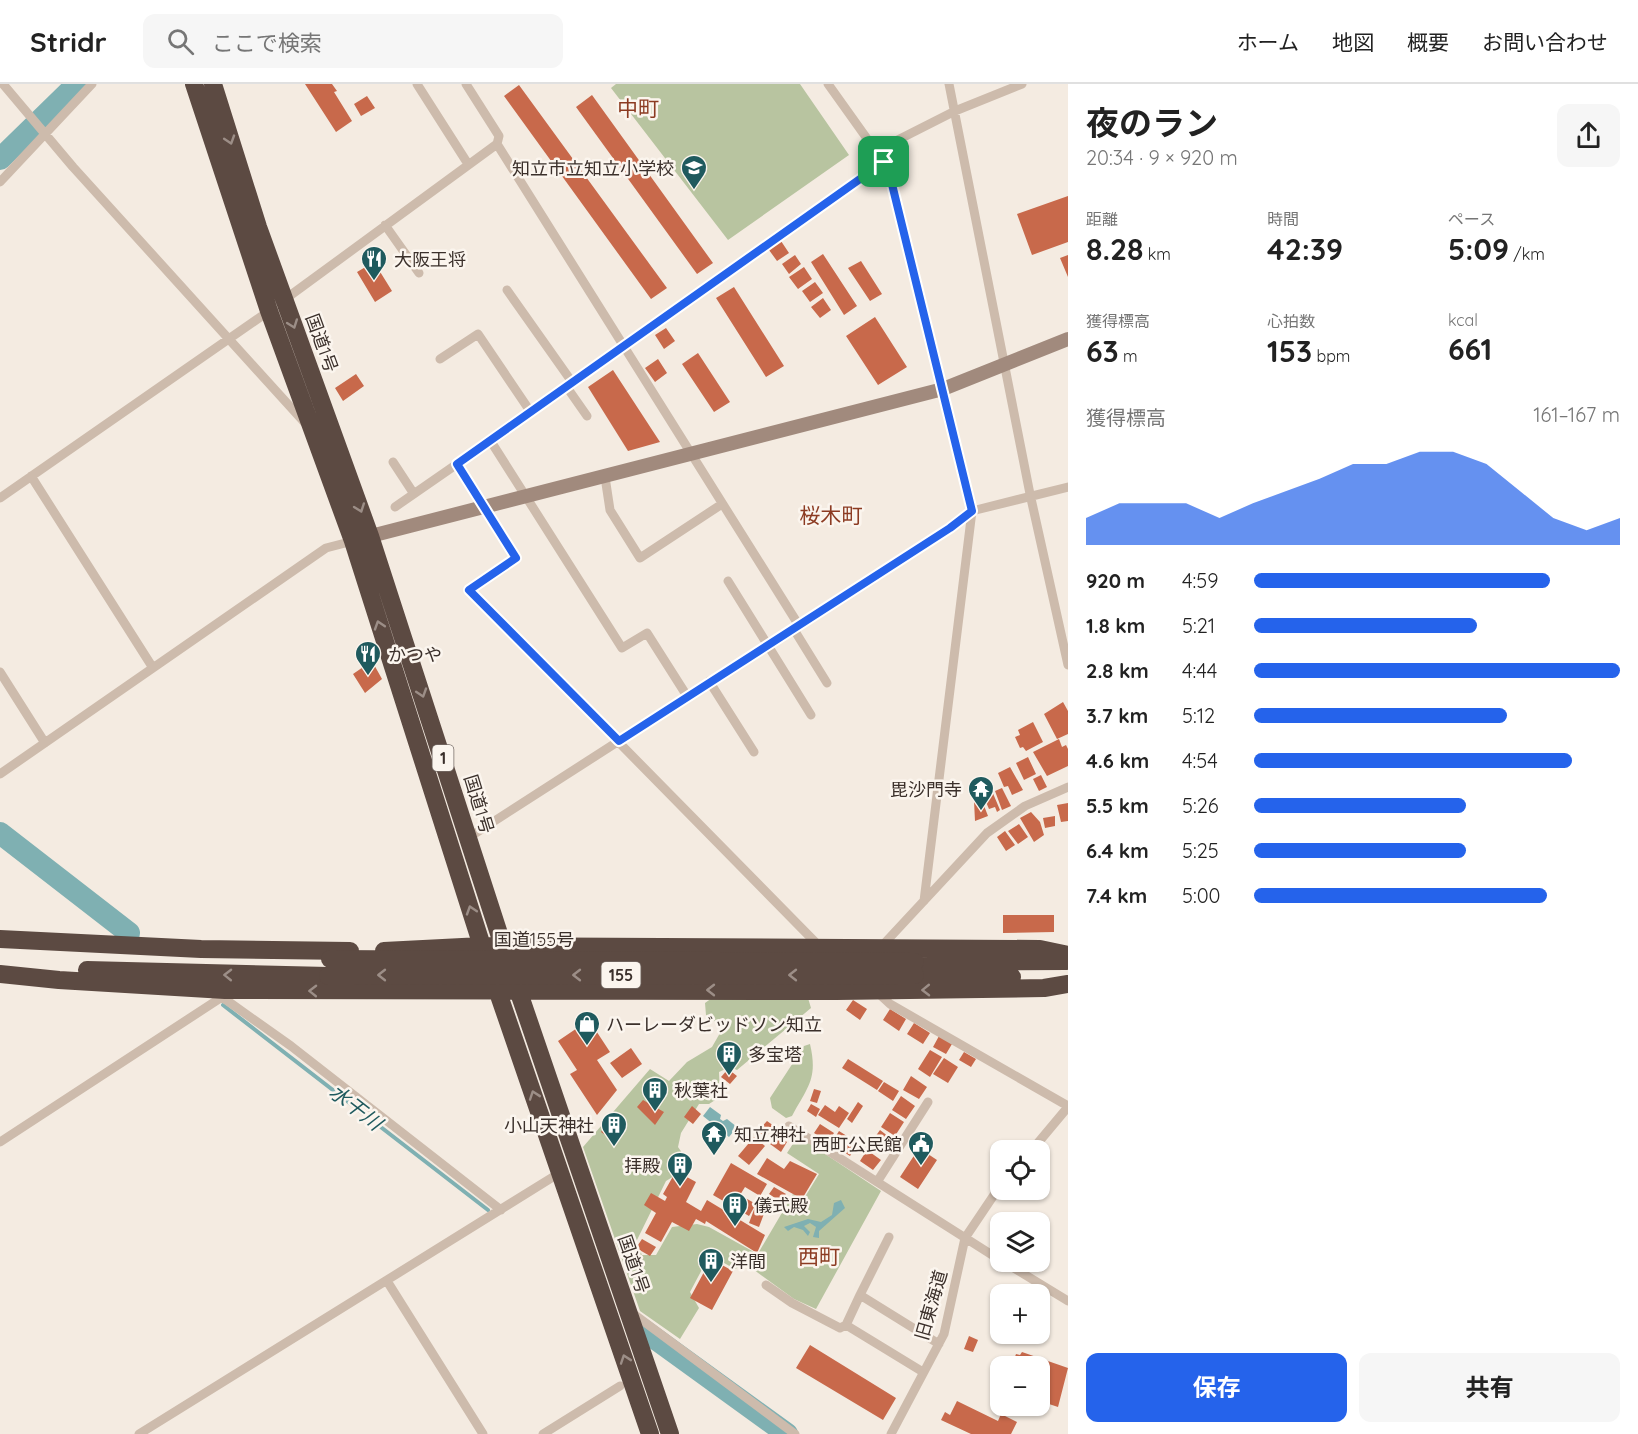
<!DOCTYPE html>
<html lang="ja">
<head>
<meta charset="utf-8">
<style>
	:root { --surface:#fff; --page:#f6f6f6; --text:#222; --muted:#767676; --line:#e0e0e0; --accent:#2563eb }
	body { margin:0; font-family:Quicksand,"Noto Sans JP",sans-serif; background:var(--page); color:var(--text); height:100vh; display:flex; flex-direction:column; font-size:22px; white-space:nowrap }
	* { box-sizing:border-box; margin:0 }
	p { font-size:20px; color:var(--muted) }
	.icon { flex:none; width:33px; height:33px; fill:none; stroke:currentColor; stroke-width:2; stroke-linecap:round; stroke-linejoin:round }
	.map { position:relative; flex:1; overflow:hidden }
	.side { display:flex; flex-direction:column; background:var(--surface); width:570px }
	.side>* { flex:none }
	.tools { position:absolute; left:990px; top:1056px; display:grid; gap:12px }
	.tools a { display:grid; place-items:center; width:60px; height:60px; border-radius:12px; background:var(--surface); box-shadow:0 2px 4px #0004; font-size:30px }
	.pin { position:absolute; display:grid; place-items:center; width:51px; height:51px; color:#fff; margin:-26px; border-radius:12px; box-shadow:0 3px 9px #0006 }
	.round { display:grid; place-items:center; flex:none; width:63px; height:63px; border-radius:12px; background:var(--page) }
	.head { display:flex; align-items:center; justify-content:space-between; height:102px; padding:0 18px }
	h1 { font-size:33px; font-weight:700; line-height:45px }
	.metrics { display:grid; grid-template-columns:repeat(3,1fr); gap:9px; height:102px; padding:6px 18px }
	.metrics div { display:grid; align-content:center }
	.metrics b { font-size:30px; font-weight:700 }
	.metrics small { font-size:16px; font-weight:400 }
	.metrics p { font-size:16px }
	.chart { height:168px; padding:12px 18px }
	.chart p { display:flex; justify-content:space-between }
	.chart svg { width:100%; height:108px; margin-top:6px; fill:var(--accent); opacity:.7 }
	.primary-button { display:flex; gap:12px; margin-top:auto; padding:12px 18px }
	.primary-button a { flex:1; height:69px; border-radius:12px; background:var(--accent); color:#fff; font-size:24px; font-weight:700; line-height:69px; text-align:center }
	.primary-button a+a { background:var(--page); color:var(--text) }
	ul { padding:0 18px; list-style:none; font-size:20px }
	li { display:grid; grid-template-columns:96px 72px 1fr; align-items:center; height:45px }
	li i { height:15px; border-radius:8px; background:var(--accent) }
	header { display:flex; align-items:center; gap:36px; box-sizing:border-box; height:84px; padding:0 30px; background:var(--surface); border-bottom:2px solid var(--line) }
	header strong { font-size:28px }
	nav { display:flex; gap:33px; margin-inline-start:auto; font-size:21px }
	.search { width:420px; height:54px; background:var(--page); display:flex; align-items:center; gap:15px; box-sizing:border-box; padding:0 21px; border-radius:12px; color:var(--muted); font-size:22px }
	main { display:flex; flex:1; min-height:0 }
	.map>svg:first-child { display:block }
</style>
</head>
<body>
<header>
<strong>Stridr</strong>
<div class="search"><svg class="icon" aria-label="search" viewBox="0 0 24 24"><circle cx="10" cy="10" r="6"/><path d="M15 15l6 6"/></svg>ここで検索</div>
<nav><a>ホーム</a><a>地図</a><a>概要</a><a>お問い合わせ</a></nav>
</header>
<main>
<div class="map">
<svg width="1068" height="1350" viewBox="0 0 1068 1350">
	<rect width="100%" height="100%" fill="#f4ebe1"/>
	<path fill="#b8c4a0" d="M616,0H800L849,71L728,156L611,4Z
		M712,914H808L811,924L737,986L730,983L719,988L720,1013L709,1020H699L681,1049L678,1063L687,1076L684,1086L666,1097L636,1158L642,1171H656L672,1143L697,1140L709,1143L754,1168L749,1178L735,1185L715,1174L706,1178L690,1208L699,1224L680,1255L640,1227L583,1063L650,985L669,997L687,978L712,963L720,949L717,939L706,931L705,919Z
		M810,960C818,995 808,1002 792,1032L786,1034L772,1024L770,1014L804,962Z
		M798,1052L881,1107L816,1225L794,1215L750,1183L793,1110L803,1116L819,1090L787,1069Z"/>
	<path fill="#7fb0b2" d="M710,1023L721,1031L720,1035L723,1037L727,1035L737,1043L729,1053L703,1032Z
		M841,1116L845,1124L819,1147V1154L813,1153L816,1143L810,1139L804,1142L810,1148L808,1152L803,1146L794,1143L788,1147L784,1143L808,1135L821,1138L832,1131L834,1119Z"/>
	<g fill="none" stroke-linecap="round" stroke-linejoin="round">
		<path stroke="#7fb0b2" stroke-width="4" d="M223,921L488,1126"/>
		<path stroke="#7fb0b2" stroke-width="22" d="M0,75L77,0
			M0,749L129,849
			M642,1245L787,1350"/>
	</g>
	<path fill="#c8694b" d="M305,0H332L337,7L334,8L352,37L336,48Z
		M519,1L667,204L651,215L504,12Z
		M592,11L713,179L697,190L576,23Z
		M367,12L375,24L361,32L354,20Z
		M1068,112V158L1032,171L1017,130Z
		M781,157L789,169L777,177L769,166Z
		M823,170L857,222L844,231L811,178Z
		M795,171L801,180L789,190L782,180Z
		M1068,171V193L1060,174Z
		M861,177L882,210L870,217L848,184Z
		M374,178L392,207L375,218L357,188Z
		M804,183L812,195L798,205L789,193Z
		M815,198L823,209L810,218L802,207Z
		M734,203L784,282L766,293L716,214Z
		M823,214L831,226L820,234L811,223Z
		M875,233L907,283L878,301L846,252Z
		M666,244L675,257L664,265L655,251Z
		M698,269L730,318L714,328L682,280Z
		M658,275L667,289L655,298L645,284Z
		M613,286L660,358L628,367L588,303Z
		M356,290L364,302L343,317L335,304Z
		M372,577L382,595L365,609L353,590Z
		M1063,618L1068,627V650L1057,655L1044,630Z
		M1033,638L1043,658L1026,667L1023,663L1020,664L1015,653L1020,651L1018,646Z
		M1059,655L1062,663L1066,661L1068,665V682L1047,692L1033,668Z
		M1028,673L1036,690L1024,696L1016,679Z
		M1010,683L1023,706L1012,711L1008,702L1004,703L998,689Z
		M1041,691L1047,703L1039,707L1033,695Z
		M1002,704L1011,722L1002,726L995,707Z
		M992,707L1000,726L997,728L995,723L989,725L983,711Z
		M981,714L988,732L975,737L974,717Z
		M1068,719V737L1061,738L1057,721Z
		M1031,728L1040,738L1044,751L1034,758L1020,734Z
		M1055,732V742L1045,744L1043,734Z
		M1019,740L1028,753L1018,760L1008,747Z
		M1005,747L1015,761L1006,767L997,753Z
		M1003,831H1054V848L1003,849Z
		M853,916L867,925L860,936L846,926Z
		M890,925L906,935L899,947L883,936Z
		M589,936L610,968L597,976L617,1006L597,1031L570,990L577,986L558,957Z
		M914,939L930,949L923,960L907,950Z
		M939,952L952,960L946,970L933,963Z
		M631,964L642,980L622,994L610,979Z
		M930,966L942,973L930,993L918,985Z
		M964,968L976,975L971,983L959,976Z
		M944,974L958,983L948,999L933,990Z
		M848,975L883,997L877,1006L842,984Z
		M728,985L737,992L730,1000L721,993Z
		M911,992L927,1003L919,1015L903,1006Z
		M884,998L899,1007L893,1017L878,1007Z
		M814,1005L821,1007L817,1019L810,1017Z
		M901,1012L915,1022L906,1035L892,1026Z
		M643,1016L664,1028L655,1041L637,1023Z
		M858,1018L863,1022L852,1039L847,1035Z
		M811,1020L820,1025L816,1033L807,1027Z
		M825,1021L835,1028L839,1022L849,1029L839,1044L818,1031Z
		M692,1022L701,1030L693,1040L684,1033Z
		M890,1029L904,1038L895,1052L881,1043Z
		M608,1037L615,1042L608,1053L601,1048Z
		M767,1037L774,1042L765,1053L758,1047Z
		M820,1040L834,1049L828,1058L814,1049Z
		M880,1046L893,1056L884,1069L870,1060Z
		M839,1047L858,1059L850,1072L831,1060Z
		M776,1051L787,1058L781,1068L770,1060Z
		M754,1053L765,1062L749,1081L738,1072Z
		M919,1064L937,1076L918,1105L900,1093Z
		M867,1066L881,1076L873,1086L860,1077Z
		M767,1074L784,1085L790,1077L817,1090L802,1115L757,1090Z
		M731,1079L767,1100L760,1112L745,1103L740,1111L756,1120L749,1132L713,1111Z
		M676,1087L696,1098L686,1118L701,1127L707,1116L765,1151L757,1169L706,1137L705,1140L696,1135L689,1147L672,1138L661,1158L645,1149L656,1129L644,1121L651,1109L665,1117L667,1113L663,1110Z
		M774,1103L786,1110L781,1118L769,1110Z
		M755,1123L765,1127L759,1143L749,1139Z
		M642,1155L656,1163L650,1172L636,1164Z
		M711,1175L733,1187L712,1226L690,1214Z
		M969,1252L978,1256L973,1268L964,1265Z
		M810,1261L896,1314L883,1336L796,1284Z
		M1022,1268L1068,1284L1058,1323L1040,1317V1282L1012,1281L1016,1270L1020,1271Z
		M957,1317L998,1337L1001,1330L1017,1338L1011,1350H971L941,1336L945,1328L950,1331Z"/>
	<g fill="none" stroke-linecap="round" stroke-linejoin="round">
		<path stroke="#cdbbac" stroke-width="9" d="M3,0L73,83L305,339
			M417,0L468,80
			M466,0L499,52L497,60L798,540
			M828,0L888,84L972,427L924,817
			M949,0L1030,410L1068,581
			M876,67L955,27L1022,0
			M0,98L92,0
			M385,141L419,189
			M507,206L572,298
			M284,216L497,60
			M440,275L478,250L530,327
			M566,302L587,332
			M490,356L622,564L647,549L687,612
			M393,378L414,410
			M31,392L153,584
			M605,393L610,426L640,474L722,420
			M0,414L269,227
			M395,423L457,380
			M728,497L811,631
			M793,544L827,599
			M0,588L45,659
			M709,597L754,668
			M0,690L326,464L353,457
			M468,754L950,444L972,427L1068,403
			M820,863L469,506L516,474L457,380L884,78
			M881,863L987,749L1025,722L1068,703
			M877,908L890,920L1068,1022
			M222,913L291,962L501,1126
			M789,1042L1000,1176
			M0,1058L222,913L224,908
			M1032,1066L1068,1023
			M877,1098L928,1018
			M889,1153L860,1211L939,1260
			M1004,1178L1068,1217
			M387,1197L483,1350
			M766,1201L792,1219L840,1244L846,1241L923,1288
			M631,1228L795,1350
			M846,1241L860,1211
			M139,1350L561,1088
			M543,1350L620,1302
			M891,1350L944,1250L965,1154L1000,1102"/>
		<path stroke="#a18a7d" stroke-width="14" d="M363,454L943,305L1068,255"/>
		<path stroke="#5c4a42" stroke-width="18" d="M194,0L269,227L353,457L482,862L650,1350
			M213,0L258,143L370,452L503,862L670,1350
			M0,855L201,865L350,867
			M384,867L482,862L1040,865L1068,871
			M915,878L1066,877
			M87,886L328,892
			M0,890L59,896L225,906L837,907L1044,904L1068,900
			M915,891L1012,893"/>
		<path stroke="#5c4a42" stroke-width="18" d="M330,875L915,878
			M328,892L915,891"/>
	</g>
	<defs><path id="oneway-chevron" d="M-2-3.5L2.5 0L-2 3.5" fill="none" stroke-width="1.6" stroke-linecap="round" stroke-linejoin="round" transform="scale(1.5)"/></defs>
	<g stroke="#9c8e87">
		<use href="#oneway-chevron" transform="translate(230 56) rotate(72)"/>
		<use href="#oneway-chevron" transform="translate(293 240) rotate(70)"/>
		<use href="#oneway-chevron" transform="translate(360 424) rotate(70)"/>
		<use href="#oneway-chevron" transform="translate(379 541) rotate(-108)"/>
		<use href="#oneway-chevron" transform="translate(422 609) rotate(72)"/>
		<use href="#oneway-chevron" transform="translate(471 826) rotate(-108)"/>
		<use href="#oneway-chevron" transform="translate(228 891) rotate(-179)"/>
		<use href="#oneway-chevron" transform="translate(382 891) rotate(180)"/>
		<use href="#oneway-chevron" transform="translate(577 891) rotate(180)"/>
		<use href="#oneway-chevron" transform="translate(793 891) rotate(180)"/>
		<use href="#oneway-chevron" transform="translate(711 906) rotate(-180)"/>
		<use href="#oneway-chevron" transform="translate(926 906) rotate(179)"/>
		<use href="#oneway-chevron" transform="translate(313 907) rotate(-179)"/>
		<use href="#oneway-chevron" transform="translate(534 1011) rotate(-109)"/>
		<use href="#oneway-chevron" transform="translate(625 1275) rotate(-109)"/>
	</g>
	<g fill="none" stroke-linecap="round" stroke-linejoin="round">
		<defs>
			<path id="route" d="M884,78L888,84L972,427L950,444L619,657L469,506L516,474L457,380Z"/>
		</defs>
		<use href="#route" stroke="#fff" stroke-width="12"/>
		<use href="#route" stroke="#2563eb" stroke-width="8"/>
	</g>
	<defs>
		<symbol id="school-pin" viewBox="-11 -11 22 30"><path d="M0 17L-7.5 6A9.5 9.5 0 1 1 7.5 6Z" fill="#1f5a5e" stroke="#fbf5ee"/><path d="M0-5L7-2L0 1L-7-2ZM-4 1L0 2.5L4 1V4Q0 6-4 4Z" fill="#fff"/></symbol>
		<symbol id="restaurant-pin" viewBox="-11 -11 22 30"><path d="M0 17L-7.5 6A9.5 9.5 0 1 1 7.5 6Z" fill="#1f5a5e" stroke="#fbf5ee"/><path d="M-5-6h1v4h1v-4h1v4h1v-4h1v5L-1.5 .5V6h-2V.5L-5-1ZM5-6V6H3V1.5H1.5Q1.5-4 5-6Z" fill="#fff"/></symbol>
		<symbol id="temple-pin" viewBox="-11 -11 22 30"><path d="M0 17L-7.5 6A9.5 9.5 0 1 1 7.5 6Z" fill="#1f5a5e" stroke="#fbf5ee"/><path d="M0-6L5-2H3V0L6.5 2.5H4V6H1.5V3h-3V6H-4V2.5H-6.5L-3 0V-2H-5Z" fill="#fff"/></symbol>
		<symbol id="shop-pin" viewBox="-11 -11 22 30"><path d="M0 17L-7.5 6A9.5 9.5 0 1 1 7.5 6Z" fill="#1f5a5e" stroke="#fbf5ee"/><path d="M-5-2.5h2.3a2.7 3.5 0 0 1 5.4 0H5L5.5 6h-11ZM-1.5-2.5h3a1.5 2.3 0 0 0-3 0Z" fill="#fff"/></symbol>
		<symbol id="building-pin" viewBox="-11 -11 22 30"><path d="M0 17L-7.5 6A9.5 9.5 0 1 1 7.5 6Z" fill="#1f5a5e" stroke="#fbf5ee"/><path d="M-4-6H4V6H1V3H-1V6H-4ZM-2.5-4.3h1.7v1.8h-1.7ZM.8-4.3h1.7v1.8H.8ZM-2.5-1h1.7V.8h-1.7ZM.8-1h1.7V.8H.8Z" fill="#fff"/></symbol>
		<symbol id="civic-pin" viewBox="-11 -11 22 30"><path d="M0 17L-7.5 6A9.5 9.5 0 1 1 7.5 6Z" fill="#1f5a5e" stroke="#fbf5ee"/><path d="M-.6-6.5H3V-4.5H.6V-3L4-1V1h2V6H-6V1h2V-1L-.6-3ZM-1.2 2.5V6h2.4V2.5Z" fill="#fff"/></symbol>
	</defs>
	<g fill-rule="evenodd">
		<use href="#school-pin" x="679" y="69" width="30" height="40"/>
		<use href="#restaurant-pin" x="359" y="160" width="30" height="40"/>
		<use href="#restaurant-pin" x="353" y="555" width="30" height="40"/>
		<use href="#temple-pin" x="966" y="690" width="30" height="40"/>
		<use href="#shop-pin" x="572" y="925" width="30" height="40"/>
		<use href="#building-pin" x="714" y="955" width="30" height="40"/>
		<use href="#building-pin" x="640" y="991" width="30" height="40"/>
		<use href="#building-pin" x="599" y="1026" width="30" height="40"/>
		<use href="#temple-pin" x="699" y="1035" width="30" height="40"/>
		<use href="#civic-pin" x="906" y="1045" width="30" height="40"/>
		<use href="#building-pin" x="665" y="1066" width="30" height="40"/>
		<use href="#building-pin" x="720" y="1106" width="30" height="40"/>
		<use href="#building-pin" x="696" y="1162" width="30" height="40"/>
	</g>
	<g text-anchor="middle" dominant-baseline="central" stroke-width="5" stroke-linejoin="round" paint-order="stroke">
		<g fill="#fbf5ee" stroke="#756b66" stroke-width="1.5">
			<rect x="432.5" y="661" width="21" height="26" rx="4.5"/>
			<rect x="601.5" y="878" width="39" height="26" rx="4.5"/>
		</g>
		<g font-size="16" font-weight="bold" fill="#3b302b">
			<text x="443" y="674">1</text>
			<text x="621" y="891">155</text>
		</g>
		<g font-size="18" fill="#3b302b" stroke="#fbf5ee" text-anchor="start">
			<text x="674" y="84" text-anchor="end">知立市立知立小学校</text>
			<text x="394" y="175">大阪王将</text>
			<text x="388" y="570">かつや</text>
			<text x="962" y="705" text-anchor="end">毘沙門寺</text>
			<text x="606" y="940">ハーレーダビッドソン知立</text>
			<text x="748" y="970">多宝塔</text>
			<text x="674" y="1006">秋葉社</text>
			<text x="594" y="1041" text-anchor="end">小山天神社</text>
			<text x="734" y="1050">知立神社</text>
			<text x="902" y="1060" text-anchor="end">西町公民館</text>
			<text x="660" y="1081" text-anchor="end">拝殿</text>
			<text x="754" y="1121">儀式殿</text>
			<text x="730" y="1177">洋間</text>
		</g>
		<g font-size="18" fill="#3b302b" stroke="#fbf5ee">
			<text transform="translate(322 259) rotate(70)">国道1号</text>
			<text transform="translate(479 720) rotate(73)">国道1号</text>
			<text x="534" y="855">国道155号</text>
			<text transform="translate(634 1180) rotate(71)">国道1号</text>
			<text transform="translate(931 1221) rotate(-74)">旧東海道</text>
		</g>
		<g font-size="20" font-style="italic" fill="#1f5a5e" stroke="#fbf5ee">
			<text transform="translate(356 1023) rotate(38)">水干川</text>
		</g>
		<g font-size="21" fill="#8c3b22" stroke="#fbf5ee">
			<text x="638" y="24">中町</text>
			<text x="831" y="431">桜木町</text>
			<text x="819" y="1172">西町</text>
		</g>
	</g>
</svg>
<div class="tools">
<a><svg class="icon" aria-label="locate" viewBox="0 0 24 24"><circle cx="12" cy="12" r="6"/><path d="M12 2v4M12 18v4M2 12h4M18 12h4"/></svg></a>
<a><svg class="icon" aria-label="layers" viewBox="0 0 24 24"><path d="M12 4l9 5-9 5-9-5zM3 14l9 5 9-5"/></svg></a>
<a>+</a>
<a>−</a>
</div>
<div class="pin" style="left:884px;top:78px;background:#1e9e55"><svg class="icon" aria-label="arrive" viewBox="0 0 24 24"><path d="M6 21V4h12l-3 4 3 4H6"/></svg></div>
</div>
<section class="side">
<div class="head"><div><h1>夜のラン</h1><p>20:34 · 9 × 920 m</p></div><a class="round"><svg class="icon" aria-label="share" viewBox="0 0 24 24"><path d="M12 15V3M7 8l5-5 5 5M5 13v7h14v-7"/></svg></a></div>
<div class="metrics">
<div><p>距離</p><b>8.28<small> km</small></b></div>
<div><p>時間</p><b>42:39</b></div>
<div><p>ペース</p><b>5:09<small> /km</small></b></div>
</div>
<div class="metrics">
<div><p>獲得標高</p><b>63<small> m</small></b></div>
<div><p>心拍数</p><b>153<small> bpm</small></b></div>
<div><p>kcal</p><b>661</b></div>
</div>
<div class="chart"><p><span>獲得標高</span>161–167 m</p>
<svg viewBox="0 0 160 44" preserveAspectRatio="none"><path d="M0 44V33L10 27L20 27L30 27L40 33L50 27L60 22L70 17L80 11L90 11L100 6L110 6L120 11L130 22L140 33L150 38L160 33V44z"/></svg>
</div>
<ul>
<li><b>920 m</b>4:59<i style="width:81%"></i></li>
<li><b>1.8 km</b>5:21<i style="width:61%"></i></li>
<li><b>2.8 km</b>4:44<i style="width:100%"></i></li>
<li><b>3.7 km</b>5:12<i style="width:69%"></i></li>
<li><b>4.6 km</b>4:54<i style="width:87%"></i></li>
<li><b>5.5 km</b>5:26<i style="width:58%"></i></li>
<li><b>6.4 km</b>5:25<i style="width:58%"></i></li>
<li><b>7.4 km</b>5:00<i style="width:80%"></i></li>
</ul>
<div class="primary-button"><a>保存</a><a>共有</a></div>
</section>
</main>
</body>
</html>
